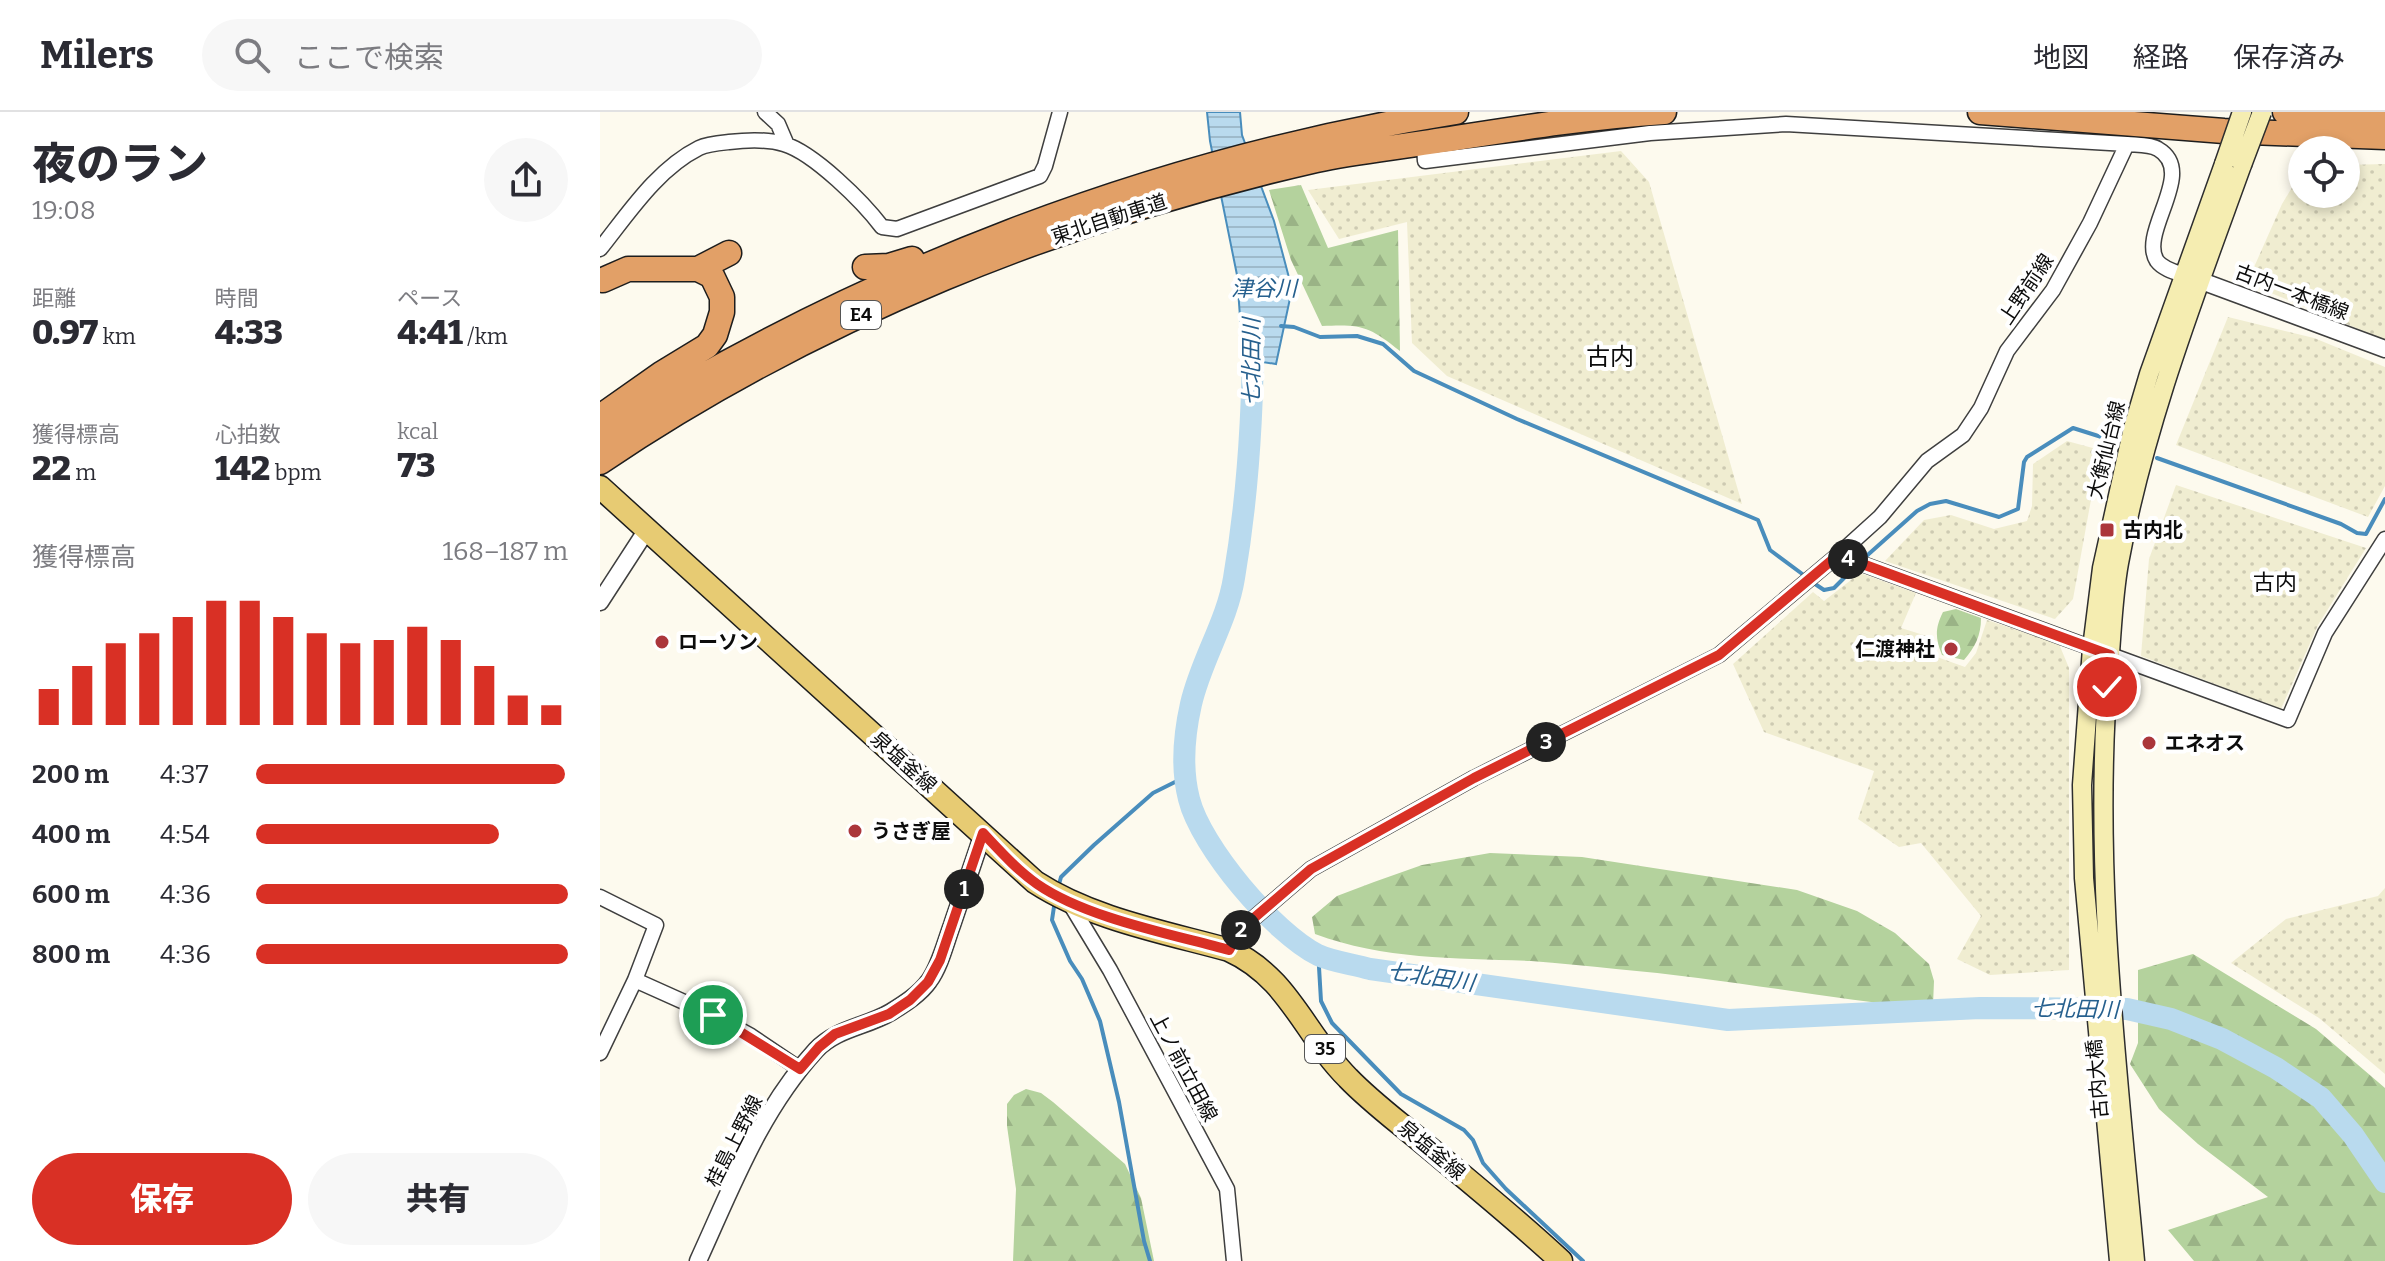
<!DOCTYPE html>
<html lang="ja">
<head>
<meta charset="utf-8">
<style>
	:root { --surface:#fff; --page:#f7f7f7; --text:#2b2b33; --muted:#7c7c81; --line:#e1e1e2; --accent:#d93025 }
	body { margin:0; font-family:Bitter,"Noto Sans JP",serif; background:var(--page); color:var(--text); height:100vh; display:flex; flex-direction:column; font-size:30px; white-space:nowrap }
	* { box-sizing:border-box; margin:0 }
	p { font-size:26px; color:var(--muted) }
	.icon { flex:none; width:44px; height:44px; fill:none; stroke:currentColor; stroke-width:2; stroke-linecap:round; stroke-linejoin:round }
	.map { position:relative; flex:1; overflow:hidden }
	.drawer { display:flex; flex-direction:column; background:var(--surface); width:600px }
	.drawer>* { flex:none }
	.tools { position:absolute; left:1688px; top:24px; display:grid; gap:16px }
	.tools a { display:grid; place-items:center; width:72px; height:72px; border-radius:50%; background:var(--surface); box-shadow:0 4px 12px #0003; font-size:40px }
	.pin { position:absolute; display:grid; place-items:center; width:68px; height:68px; color:#fff; margin:-34px; border:4px solid #fff; border-radius:50%; box-shadow:0 2px 8px #0007 }
	.km { position:absolute; width:40px; height:40px; margin:-20px; border-radius:50%; background:#222; color:#fff; font-size:22px; line-height:40px; text-align:center }
	.round { display:grid; place-items:center; flex:none; width:84px; height:84px; border-radius:42px; background:var(--page) }
	.head { display:flex; align-items:center; justify-content:space-between; height:136px; padding:0 32px }
	h1 { font-size:44px; font-weight:800; line-height:60px }
	.metrics { display:grid; grid-template-columns:repeat(3,1fr); gap:12px; height:136px; padding:8px 32px }
	.metrics div { display:grid; align-content:center }
	.metrics b { font-size:34px; font-weight:800 }
	.metrics small { font-size:22px; font-weight:400 }
	.metrics p { font-size:22px }
	.chart { height:224px; padding:16px 32px }
	.chart p { display:flex; justify-content:space-between }
	.chart svg { width:100%; height:144px; margin-top:8px; stroke:var(--accent); stroke-width:6 }
	.action { display:flex; gap:16px; margin-top:auto; padding:16px 32px }
	.action a { flex:1; height:92px; border-radius:48px; background:var(--accent); color:#fff; font-size:32px; font-weight:800; line-height:92px; text-align:center }
	.action a+a { background:var(--page); color:var(--text) }
	ul { padding:0 32px; list-style:none; font-size:26px }
	li { display:grid; grid-template-columns:128px 96px 1fr; align-items:center; height:60px }
	li i { height:20px; border-radius:10px; background:var(--accent) }
	header { display:flex; align-items:center; gap:48px; box-sizing:border-box; height:112px; padding:0 40px; background:var(--surface); border-bottom:2px solid var(--line) }
	header strong { font-size:38px }
	nav { display:flex; gap:44px; margin-inline-start:auto; font-size:28px }
	.search { width:560px; height:72px; background:var(--page); display:flex; align-items:center; gap:20px; box-sizing:border-box; padding:0 28px; border-radius:44px; color:var(--muted); font-size:30px }
	main { display:flex; flex:1; min-height:0 }
	.map>svg:first-child { display:block }
</style>
</head>
<body>
<header>
<strong>Milers</strong>
<div class="search"><svg class="icon" aria-label="search" viewBox="0 0 24 24"><circle cx="10" cy="10" r="6"/><path d="M15 15l6 6"/></svg>ここで検索</div>
<nav><a>地図</a><a>経路</a><a>保存済み</a></nav>
</header>
<main>
<section class="drawer">
<div class="head"><div><h1>夜のラン</h1><p>19:08</p></div><a class="round"><svg class="icon" aria-label="share" viewBox="0 0 24 24"><path d="M12 15V3M7 8l5-5 5 5M5 13v7h14v-7"/></svg></a></div>
<div class="metrics">
<div><p>距離</p><b>0.97<small> km</small></b></div>
<div><p>時間</p><b>4:33</b></div>
<div><p>ペース</p><b>4:41<small> /km</small></b></div>
</div>
<div class="metrics">
<div><p>獲得標高</p><b>22<small> m</small></b></div>
<div><p>心拍数</p><b>142<small> bpm</small></b></div>
<div><p>kcal</p><b>73</b></div>
</div>
<div class="chart"><p><span>獲得標高</span>168–187 m</p>
<svg viewBox="0 0 160 44" preserveAspectRatio="none"><path d="M5 44V33M15 44V26M25 44V19M35 44V16M45 44V11M55 44V6M65 44V6M75 44V11M85 44V16M95 44V19M105 44V18M115 44V14M125 44V18M135 44V26M145 44V35M155 44V38"/></svg>
</div>
<ul>
<li><b>200 m</b>4:37<i style="width:99%"></i></li>
<li><b>400 m</b>4:54<i style="width:78%"></i></li>
<li><b>600 m</b>4:36<i style="width:100%"></i></li>
<li><b>800 m</b>4:36<i style="width:100%"></i></li>
</ul>
<div class="action"><a>保存</a><a>共有</a></div>
</section>
<div class="map">
<svg width="1785" height="1149" viewBox="0 0 1785 1149">
	<defs>
		<pattern id="farmland-dots" width="8" height="8" patternUnits="userSpaceOnUse" patternTransform="scale(2)"><rect width="8" height="8" fill="#f0edd1"/><path d="M2 2h.1M6 6h.1" fill="none" stroke="#cdcab2" stroke-width="1.8" stroke-linecap="round"/></pattern>
		<pattern id="forest-firs" width="22" height="20" patternUnits="userSpaceOnUse" patternTransform="scale(2)"><rect width="22" height="20" fill="#b4d29d"/><path d="M5 1l3.5 6h-7zM16 11l3.5 6h-7z" fill="#9ab386"/></pattern>
		<pattern id="water-rules" width="6" height="5" patternUnits="userSpaceOnUse" patternTransform="scale(2)"><rect width="6" height="5" fill="#b9daee"/><path d="M0 2.5h6" fill="none" stroke="#9ebacb"/></pattern>
	</defs>
	<rect width="100%" height="100%" fill="#fdfaee"/>
	<path fill="url(#farmland-dots)" d="M1021,39L1049,70L1142,392L847,264L812,231L807,110L739,127L708,78Z
		M1785,52V228L1647,171L1682,92L1702,59V82H1746V53Z
		M1628,205L1714,226L1785,255V374L1768,405L1576,333Z
		M1467,329L1500,338L1473,487L1455,507L1285,449L1324,408L1351,403L1394,417L1427,409L1432,394L1433,352Z
		M1576,373L1766,436L1718,513L1681,597L1541,544L1549,447Z
		M1260,461L1316,481L1301,516L1330,525L1337,545L1365,555L1376,541L1387,508L1459,532L1469,556V858L1390,863L1357,847L1381,804L1321,731L1299,735L1258,707L1274,659L1164,620L1133,552L1213,480L1224,489Z
		M1785,776V962L1719,906L1631,851L1686,807L1778,784Z"/>
	<path fill="url(#forest-firs)" d="M701,73L728,136L798,118L800,239C769,214 761,212 722,214L691,148L669,78Z
		M1356,497L1381,506C1381,524 1375,535 1364,548L1342,543C1335,526 1335,516 1343,500Z
		M890,741L982,745L1197,778L1257,799L1295,821L1329,852L1334,869L1333,893L1329,897C1224,886 1121,866 1016,857C988,854 959,851 931,849C857,846 785,848 715,822L712,805L737,784L774,770L822,753Z
		M1593,842L1716,917L1785,976V1149H1594L1568,1118L1668,1085L1598,1032L1559,997L1530,952L1538,931V858Z
		M426,977L441,981L453,990L525,1052L541,1086L554,1149H413L416,1077L407,1014V992L414,983Z"/>
	<path fill="url(#water-rules)" stroke="#498dbc" stroke-width="2" d="M607,0H640L642,23L674,109L692,177L676,252L643,247L637,163L610,29Z"/>
	<g fill="none" stroke-linecap="round" stroke-linejoin="round">
		<path stroke="#498dbc" stroke-width="4" d="M681,214L694,215L720,225L757,224L783,232L814,259L917,307L1158,408L1170,438L1205,464
			M1557,346L1741,412L1757,421L1766,422L1785,387
			M1262,448L1317,399L1330,392L1346,389L1399,405L1418,397L1424,350L1427,345L1473,316L1511,328
			M1212,470L1224,478L1234,476L1256,454
			M458,776L461,765L494,733L553,681L585,665
			M455,788L452,808L470,849L482,867L500,909L519,990L544,1129L550,1149
			M724,845L719,855L721,889L732,911L801,982L864,1018L873,1028L883,1051L906,1077L983,1149"/>
		<path stroke="#b9daee" stroke-width="22" d="M653,218C653,301 648,384 634,466C627,510 601,548 591,592C584,623 581,656 589,687C601,735 674,821 718,843C733,850 753,852 770,857L1128,908L1380,896L1527,897L1571,907L1622,927L1676,956L1721,986L1753,1023L1785,1070"/>
		<defs>
			<path id="minor" d="M165,0L178,12L187,33
				M824,35L825,49L1050,21L1186,12L1527,32
				M0,137C28,102 57,57 99,36C107,32 119,31 129,30C146,28 167,27 184,32C214,41 263,90 282,115L297,117L440,64L445,54L460,0
				M1238,443L1688,608L1725,521L1785,427
				M0,785L56,813L35,868L0,941
				M469,790L510,858L627,1077L634,1149
				M629,838L640,818L711,757L874,666L1119,543L1238,443L1280,405L1327,349L1363,323L1381,296L1407,239L1453,178L1490,111L1527,32C1536,33 1550,32 1558,37C1598,60 1538,120 1557,149C1563,157 1575,160 1584,163
				M35,868L113,903L151,924L200,957"/>
			<path id="tertiary" d="M1588,164L1785,237
				M0,490L46,419
				M98,1149C132,1075 160,999 216,938C237,916 266,915 291,900C304,892 320,882 329,869C340,854 345,832 352,813C362,783 373,752 383,721"/>
			<path id="secondary" d="M1519,1149L1484,766L1482,673L1492,536L1502,456L1533,316L1549,262L1624,52
				M1535,1149C1517,951 1492,752 1509,553C1512,519 1513,484 1519,451C1544,314 1595,183 1642,53"/>
			<path id="primary" d="M0,375L435,770C492,807 564,820 629,838C689,865 704,922 748,966C770,989 797,1009 822,1030C869,1069 916,1107 961,1149"/>
			<path id="motorway" d="M1380,0L1624,19L1785,25
				M1685,0L1785,4
				M265,155L289,154L312,147
				M98,157L129,141
				M0,305L61,262L107,234L115,223L122,200V185L112,164L98,157H28L3,168
				M0,325C260,162 552,48 856,0
				M0,350C216,204 463,106 716,48C753,40 792,36 830,30C908,18 985,5 1064,0"/>
		</defs>
		<use href="#minor" stroke="#3f3f3f" stroke-width="17"/>
		<use href="#tertiary" stroke="#3f3f3f" stroke-width="19"/>
		<use href="#secondary" stroke="#2e2e2e" stroke-width="21"/>
		<use href="#primary" stroke="#1d1d1d" stroke-width="25"/>
		<use href="#motorway" stroke="#1d1d1d" stroke-width="27"/>
		<use href="#minor" stroke="#fff" stroke-width="14"/>
		<use href="#tertiary" stroke="#fff" stroke-width="16"/>
		<use href="#secondary" stroke="#f5edb1" stroke-width="18"/>
		<use href="#primary" stroke="#e7cb73" stroke-width="22"/>
		<use href="#motorway" stroke="#e2a067" stroke-width="24"/>
		<defs>
			<path id="secondary-bridge" d="M1624,52L1642,0
				M1642,53L1662,0"/>
		</defs>
		<use href="#secondary-bridge" stroke="#2e2e2e" stroke-width="21" stroke-linecap="butt"/>
		<use href="#secondary-bridge" stroke="#f5edb1" stroke-width="18"/>
	</g>
	<g fill="none" stroke-linecap="round" stroke-linejoin="round">
		<defs>
			<path id="route" d="M113,903L200,957L219,935L235,922L289,902L310,888L328,870L340,848L383,721C400,739 417,758 437,772C486,806 571,822 629,838L640,818L711,757L874,666L1119,543L1238,443L1510,543L1507,575"/>
		</defs>
		<use href="#route" stroke="#fff" stroke-width="16"/>
		<use href="#route" stroke="#d93025" stroke-width="10"/>
	</g>
	<g fill="#ab363b" stroke="#fff" stroke-width="3">
		<rect x="1499" y="410" width="16" height="16" rx="4"/>
		<circle cx="62" cy="530" r="8"/>
		<circle cx="1351" cy="537" r="8"/>
		<circle cx="1549" cy="631" r="8"/>
		<circle cx="255" cy="719" r="8"/>
	</g>
	<g text-anchor="middle" dominant-baseline="central" stroke-width="8" stroke-linejoin="round" paint-order="stroke">
		<g fill="#fff" stroke="#555" stroke-width="2">
			<rect x="241" y="189" width="40" height="28" rx="6"/>
			<rect x="705" y="923" width="40" height="28" rx="6"/>
		</g>
		<g font-size="18" font-weight="bold" fill="#0c0c0c">
			<text x="261" y="203">E4</text>
			<text x="725" y="937">35</text>
		</g>
		<g font-size="20" fill="#0c0c0c" stroke="#fff">
			<text transform="translate(509 107) rotate(-18)">東北自動車道</text>
			<text transform="translate(1426 177) rotate(-56)">上野前線</text>
			<text transform="translate(1692 180) rotate(21)">古内一本橋線</text>
			<text transform="translate(1506 338) rotate(-76)">大衡仙台線</text>
			<text transform="translate(304 650) rotate(42)">泉塩釜線</text>
			<text transform="translate(584 955) rotate(62)">上ノ前立田線</text>
			<text transform="translate(1497 967) rotate(-95)">古内大橋</text>
			<text transform="translate(134 1029) rotate(-63)">桂島上野線</text>
			<text transform="translate(832 1038) rotate(40)">泉塩釜線</text>
		</g>
		<g font-size="20" font-weight="bold" fill="#0c0c0c" stroke="#fff" text-anchor="start">
			<text x="1523" y="418">古内北</text>
			<text x="78" y="530">ローソン</text>
			<text x="1335" y="537" text-anchor="end">仁渡神社</text>
			<text x="1565" y="631">エネオス</text>
			<text x="271" y="719">うさぎ屋</text>
		</g>
		<g font-size="22" font-style="italic" fill="#26608e" stroke="#fff">
			<text x="664" y="176">津谷川</text>
			<text transform="translate(651 250) rotate(-90)">七北田川</text>
			<text transform="translate(831 865) rotate(8)">七北田川</text>
			<text transform="translate(1475 897) rotate(1)">七北田川</text>
		</g>
		<g font-size="22" fill="#0c0c0c" stroke="#fff">
			<text x="1675" y="470">古内</text>
		</g>
		<g font-size="24" fill="#0c0c0c" stroke="#fff">
			<text x="1010" y="245">古内</text>
		</g>
	</g>
</svg>
<div class="tools">
<a><svg class="icon" aria-label="locate" viewBox="0 0 24 24"><circle cx="12" cy="12" r="6"/><path d="M12 2v4M12 18v4M2 12h4M18 12h4"/></svg></a>
</div>
<div class="pin" style="left:113px;top:903px;background:#1e9e55"><svg class="icon" aria-label="arrive" viewBox="0 0 24 24"><path d="M6 21V4h12l-3 4 3 4H6"/></svg></div>
<div class="pin" style="left:1507px;top:575px;background:#d93025"><svg class="icon" aria-label="check" viewBox="0 0 24 24"><path d="M5 12l5 5 9-10"/></svg></div>
<b class="km" style="left:364px;top:777px">1</b>
<b class="km" style="left:641px;top:818px">2</b>
<b class="km" style="left:946px;top:630px">3</b>
<b class="km" style="left:1248px;top:447px">4</b>
</div>
</main>
</body>
</html>
